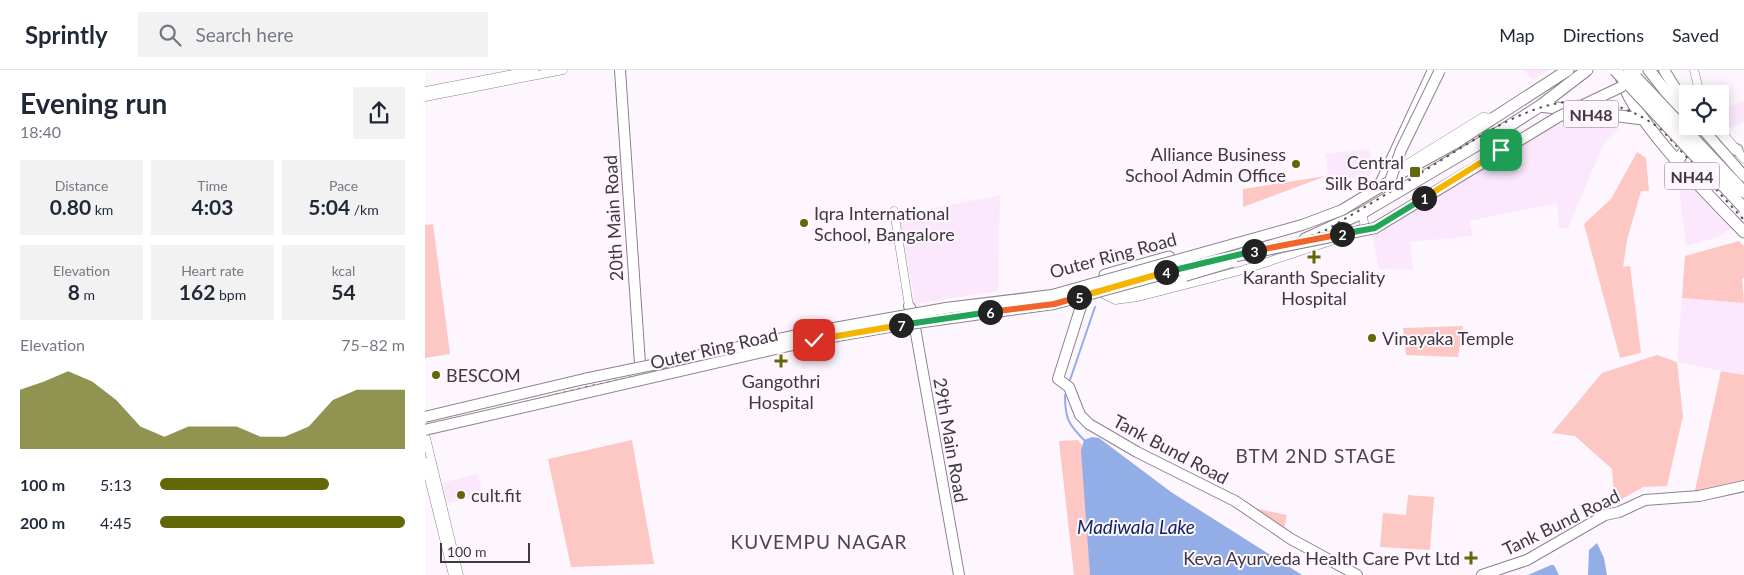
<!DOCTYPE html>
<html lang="en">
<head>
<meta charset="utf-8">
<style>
	:root { --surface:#fff; --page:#f2f2f3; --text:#1f2937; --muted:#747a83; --line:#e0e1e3; --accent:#626807 }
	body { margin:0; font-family:Lato,sans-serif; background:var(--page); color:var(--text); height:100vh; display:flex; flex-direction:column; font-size:19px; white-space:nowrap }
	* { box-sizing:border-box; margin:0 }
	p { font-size:16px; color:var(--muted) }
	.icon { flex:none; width:28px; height:28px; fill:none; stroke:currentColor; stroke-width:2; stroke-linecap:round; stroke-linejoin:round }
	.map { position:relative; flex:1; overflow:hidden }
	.panel { display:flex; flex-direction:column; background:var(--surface); width:425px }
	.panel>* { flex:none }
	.controls { position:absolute; left:1254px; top:15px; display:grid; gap:10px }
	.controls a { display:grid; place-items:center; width:50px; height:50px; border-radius:0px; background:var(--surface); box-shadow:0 2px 12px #0003; font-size:25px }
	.scale { position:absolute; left:15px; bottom:12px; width:90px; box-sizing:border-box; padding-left:5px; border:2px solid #3f393f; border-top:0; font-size:14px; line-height:18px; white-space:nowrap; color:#3f393f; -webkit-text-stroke:4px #fef6ff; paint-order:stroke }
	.pin { position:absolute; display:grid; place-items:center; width:42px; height:42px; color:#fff; margin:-21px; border-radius:10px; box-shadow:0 2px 8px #0006 }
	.km { position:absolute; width:25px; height:25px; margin:-12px; border-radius:50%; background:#222; color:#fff; font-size:14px; line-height:25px; text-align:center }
	.round { display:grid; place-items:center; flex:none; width:52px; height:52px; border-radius:0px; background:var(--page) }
	.head { display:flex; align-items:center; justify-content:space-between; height:85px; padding:0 20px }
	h1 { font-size:28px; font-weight:700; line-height:38px }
	.stats { display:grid; grid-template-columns:repeat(3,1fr); gap:8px; height:85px; padding:5px 20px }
	.stats div { display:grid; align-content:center; border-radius:0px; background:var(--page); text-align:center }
	.stats b { font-size:21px; font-weight:700 }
	.stats small { font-size:14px; font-weight:400 }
	.stats p { font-size:14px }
	.chart { height:140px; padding:10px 20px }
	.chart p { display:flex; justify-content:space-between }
	.chart svg { width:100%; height:90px; margin-top:5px; fill:var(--accent); opacity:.7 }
	ul { padding:0 20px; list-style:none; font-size:16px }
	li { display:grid; grid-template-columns:80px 60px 1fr; align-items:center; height:38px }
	li i { height:12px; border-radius:6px; background:var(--accent) }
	header { display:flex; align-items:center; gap:30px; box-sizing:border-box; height:70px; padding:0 25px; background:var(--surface); border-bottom:1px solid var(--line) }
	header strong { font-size:24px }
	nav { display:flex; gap:28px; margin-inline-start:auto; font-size:18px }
	.search { width:350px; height:45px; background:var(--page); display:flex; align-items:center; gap:12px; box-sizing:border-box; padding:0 18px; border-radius:0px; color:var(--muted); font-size:19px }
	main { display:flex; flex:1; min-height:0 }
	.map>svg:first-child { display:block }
</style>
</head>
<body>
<header>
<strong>Sprintly</strong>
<div class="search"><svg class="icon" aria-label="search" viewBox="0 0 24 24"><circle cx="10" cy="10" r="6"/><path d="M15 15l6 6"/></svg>Search here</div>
<nav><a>Map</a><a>Directions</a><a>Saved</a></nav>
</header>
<main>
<section class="panel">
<div class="head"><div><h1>Evening run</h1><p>18:40</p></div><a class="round"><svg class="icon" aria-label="share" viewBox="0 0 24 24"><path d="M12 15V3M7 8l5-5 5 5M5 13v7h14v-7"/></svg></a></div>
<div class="stats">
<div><p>Distance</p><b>0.80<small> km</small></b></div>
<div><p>Time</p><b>4:03</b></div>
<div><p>Pace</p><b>5:04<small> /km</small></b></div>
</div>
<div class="stats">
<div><p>Elevation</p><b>8<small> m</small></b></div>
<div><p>Heart rate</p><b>162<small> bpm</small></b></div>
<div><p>kcal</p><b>54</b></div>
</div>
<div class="chart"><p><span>Elevation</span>75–82 m</p>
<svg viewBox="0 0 160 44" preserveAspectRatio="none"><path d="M0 44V15L10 11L20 6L30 11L40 20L50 33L60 38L70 33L80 33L90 33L100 38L110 38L120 33L130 20L140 15L150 15L160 15V44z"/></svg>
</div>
<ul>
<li><b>100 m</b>5:13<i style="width:69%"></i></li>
<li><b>200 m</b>4:45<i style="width:100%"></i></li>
</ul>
</section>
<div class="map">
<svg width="1319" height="505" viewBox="0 0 1319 505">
	<rect width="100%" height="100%" fill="#fef6ff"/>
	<path fill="#fbe8fc" d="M1099,0H1124L1108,10Z
		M1319,31V52L1298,60L1295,55V40Z
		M1155,50L1194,58L1179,73L1143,158L1134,159L1132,133L1044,151L1048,166L985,172L988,200L954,199L947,165L1125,55Z
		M944,79L948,100L941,110L914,106L903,107L901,84Z
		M1251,93L1311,156L1293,167L1261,176Z
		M575,125L573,221L490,234L474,145Z
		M1257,228L1319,233V305L1252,292Z
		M53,404L58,425L20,434L16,413Z"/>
	<path fill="#fdc7c3" d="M1212,82L1221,88L1224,121H1216L1202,170L1198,197L1205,196L1216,283L1195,288L1159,154L1186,129Z
		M901,106L818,137V119Z
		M8,154L25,284L0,288V155Z
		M1314,171L1319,176V208H1317L1319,233L1257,228L1260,186Z
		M1038,256L1033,287L981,285L978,258Z
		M1232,285L1252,292L1258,346L1242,416L1218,417L1190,433L1187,399L1150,366L1127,363L1177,303Z
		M1296,301L1319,305V411L1288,420H1270Z
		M207,370L229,494L146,497L123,389Z
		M653,370L657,375L665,505H649L634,371Z
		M983,425L1009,427L1005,480L955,477L958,443L981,445Z
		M829,438L862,445L859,460Z"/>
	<path fill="#93ade6" d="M667,367L674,368L746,422L877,505H665L656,380L659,370Z
		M1172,473L1179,488L1182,505H1163L1164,480Z
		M1126,495H1129L1134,505H1103Z"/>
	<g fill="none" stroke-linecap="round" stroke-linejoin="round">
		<path stroke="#93ade6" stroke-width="2" d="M645,310L670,237
			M640,325C640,348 643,354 659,370"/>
		<defs>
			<path id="minor" d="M1269,0L1275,24
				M0,21L109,0
				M0,27L138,0
				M1292,56L1319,89
				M974,99L1058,47L1070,48
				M469,141L484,236
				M933,160L940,157L937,143
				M678,224L690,230L713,227L818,200L918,167
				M0,364L34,505
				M0,392L28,505"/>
			<path id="major" d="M195,0L215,294
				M1239,0L1262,37
				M955,114L1008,0
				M684,222L693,224L760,206
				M658,230L633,309L644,317L655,345L664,354L712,382L810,431L866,469L932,505
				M484,236L487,241L534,505
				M1057,505L1102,490L1180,445L1194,442L1220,430L1274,426L1319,416"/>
			<path id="highway" d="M1224,0L1262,49
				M1196,6C1204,47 1288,130 1319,162
				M1115,36L1218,49
				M1252,90L1281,57L1298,74L1312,80
				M961,111L1030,73L1143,0
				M880,169L937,143L1076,61L1115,36L1162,0
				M680,205L744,187"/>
		</defs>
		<use href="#minor" stroke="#8d828e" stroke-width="9"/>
		<use href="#major" stroke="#8d828e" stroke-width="12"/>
		<use href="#highway" stroke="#8d828e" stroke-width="13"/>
		<use href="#minor" stroke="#fff" stroke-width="8"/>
		<use href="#major" stroke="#fff" stroke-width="10"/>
		<use href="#highway" stroke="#fff" stroke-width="11"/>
		<path stroke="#534d53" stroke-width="2" stroke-dasharray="2.5 5" stroke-linecap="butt" d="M0,357L162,317L387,268L470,253L629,232L792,186L870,172L901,160C940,137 979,114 1018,89C1090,44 1156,0 1237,60L1319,150"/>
		<defs>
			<path id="major-bridge" d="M1275,56L1319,106
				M760,206L807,192
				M0,347L159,309L387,262L521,238L627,225L877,155L917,140L965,111L976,80L1015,0
				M0,360L389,270L470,256L629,234L787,191L950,158L1133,47L1196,17L1212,0"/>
			<path id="highway-bridge" d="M1190,0L1319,138
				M1204,0L1319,122"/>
		</defs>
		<use href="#major-bridge" stroke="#8d828e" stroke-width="12" stroke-linecap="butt"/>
		<use href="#highway-bridge" stroke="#8d828e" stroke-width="13" stroke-linecap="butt"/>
		<use href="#major-bridge" stroke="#fff" stroke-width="10"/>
		<use href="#highway-bridge" stroke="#fff" stroke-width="11"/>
	</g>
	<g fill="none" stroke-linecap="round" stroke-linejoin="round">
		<defs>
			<path id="split-1" d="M999,128L1076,80"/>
			<path id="split-2" d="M917,164L950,158L999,128"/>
			<path id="split-3" d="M829,181L917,164"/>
			<path id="split-4" d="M741,202L829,181"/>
			<path id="split-5" d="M654,227L741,202"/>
			<path id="split-6" d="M565,242L629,234L654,227"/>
			<path id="split-7" d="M476,255L565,242"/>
			<path id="split-8" d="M389,270L476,255"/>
		</defs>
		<use href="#split-1" stroke="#fff" stroke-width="10"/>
		<use href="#split-2" stroke="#fff" stroke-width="10"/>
		<use href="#split-3" stroke="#fff" stroke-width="10"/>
		<use href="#split-4" stroke="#fff" stroke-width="10"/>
		<use href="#split-5" stroke="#fff" stroke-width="10"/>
		<use href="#split-6" stroke="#fff" stroke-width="10"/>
		<use href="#split-7" stroke="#fff" stroke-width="10"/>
		<use href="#split-8" stroke="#fff" stroke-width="10"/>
		<use href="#split-1" stroke="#f5b400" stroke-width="6"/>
		<use href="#split-2" stroke="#22a559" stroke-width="6"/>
		<use href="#split-3" stroke="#f0652b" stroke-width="6"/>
		<use href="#split-4" stroke="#22a559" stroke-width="6"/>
		<use href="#split-5" stroke="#f5b400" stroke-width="6"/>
		<use href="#split-6" stroke="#f0652b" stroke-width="6"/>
		<use href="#split-7" stroke="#22a559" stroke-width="6"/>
		<use href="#split-8" stroke="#f5b400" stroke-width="6"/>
	</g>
	<g fill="#626807" stroke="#fef6ff" stroke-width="2">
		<circle cx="871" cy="94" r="5"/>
		<rect x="984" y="96" width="12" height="12" rx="2.5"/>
		<circle cx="379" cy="153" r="5"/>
		<path d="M886.5 179.5h5v5h5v5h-5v5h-5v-5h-5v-5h5z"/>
		<circle cx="947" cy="268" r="5"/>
		<path d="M353.5 283.5h5v5h5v5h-5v5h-5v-5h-5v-5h5z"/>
		<circle cx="11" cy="305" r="5"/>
		<circle cx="36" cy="425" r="5"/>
		<path d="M1043.5 480.5h5v5h5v5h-5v5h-5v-5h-5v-5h5z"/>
	</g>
	<g text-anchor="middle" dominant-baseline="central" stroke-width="4" stroke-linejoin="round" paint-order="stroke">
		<g fill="#fef6ff" stroke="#787279" stroke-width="1">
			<rect x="1138.5" y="30.5" width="55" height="27" rx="4"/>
			<rect x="1239.5" y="92.5" width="55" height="27" rx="4"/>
		</g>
		<g font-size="16" font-weight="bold" fill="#3f393f">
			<text x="1166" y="44">NH48</text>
			<text x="1267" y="106">NH44</text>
		</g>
		<g font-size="18" fill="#3f393f" stroke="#fef6ff" text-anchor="start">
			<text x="861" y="84" text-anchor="end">Alliance Business<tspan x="861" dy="21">School Admin Office</tspan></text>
			<text x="979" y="92" text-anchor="end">Central<tspan x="979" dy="21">Silk Board</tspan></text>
			<text x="389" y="143">Iqra International<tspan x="389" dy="21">School, Bangalore</tspan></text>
			<text x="889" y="207" text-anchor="middle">Karanth Speciality<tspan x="889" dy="21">Hospital</tspan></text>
			<text x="957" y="268">Vinayaka Temple</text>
			<text x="21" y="305">BESCOM</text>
			<text x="356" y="311" text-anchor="middle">Gangothri<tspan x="356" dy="21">Hospital</tspan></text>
			<text x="46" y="425">cult.fit</text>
			<text x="1035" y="488" text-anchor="end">Keva Ayurveda Health Care Pvt Ltd</text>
		</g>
		<g font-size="18" fill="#3f393f" stroke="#fef6ff">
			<text transform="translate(188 148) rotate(-93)">20th Main Road</text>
			<text transform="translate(688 185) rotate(-15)">Outer Ring Road</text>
			<text transform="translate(289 278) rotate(-13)">Outer Ring Road</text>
			<text transform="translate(526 370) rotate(80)">29th Main Road</text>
			<text transform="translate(746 379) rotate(28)">Tank Bund Road</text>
			<text transform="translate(1136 452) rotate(-26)">Tank Bund Road</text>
		</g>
		<g font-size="19" letter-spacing="1" fill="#4e434e" stroke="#fef6ff">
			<text x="891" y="385">BTM 2ND STAGE</text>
			<text x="394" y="471">KUVEMPU NAGAR</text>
		</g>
		<g font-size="19" font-style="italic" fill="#0e2565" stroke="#fef6ff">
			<text x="711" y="456">Madiwala Lake</text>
		</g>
	</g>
</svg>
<div class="controls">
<a><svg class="icon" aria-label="locate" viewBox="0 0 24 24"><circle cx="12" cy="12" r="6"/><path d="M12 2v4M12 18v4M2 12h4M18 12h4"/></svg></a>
</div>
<div class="scale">100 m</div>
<div class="pin" style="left:1076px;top:80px;background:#1e9e55"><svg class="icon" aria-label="arrive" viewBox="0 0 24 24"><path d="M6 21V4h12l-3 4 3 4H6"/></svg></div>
<div class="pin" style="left:389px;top:270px;background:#d93025"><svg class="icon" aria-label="check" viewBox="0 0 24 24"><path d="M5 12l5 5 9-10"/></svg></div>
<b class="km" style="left:999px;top:128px">1</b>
<b class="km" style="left:917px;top:164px">2</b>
<b class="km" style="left:829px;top:181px">3</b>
<b class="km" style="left:741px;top:202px">4</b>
<b class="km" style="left:654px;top:227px">5</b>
<b class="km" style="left:565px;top:242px">6</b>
<b class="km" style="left:476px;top:255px">7</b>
</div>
</main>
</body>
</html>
